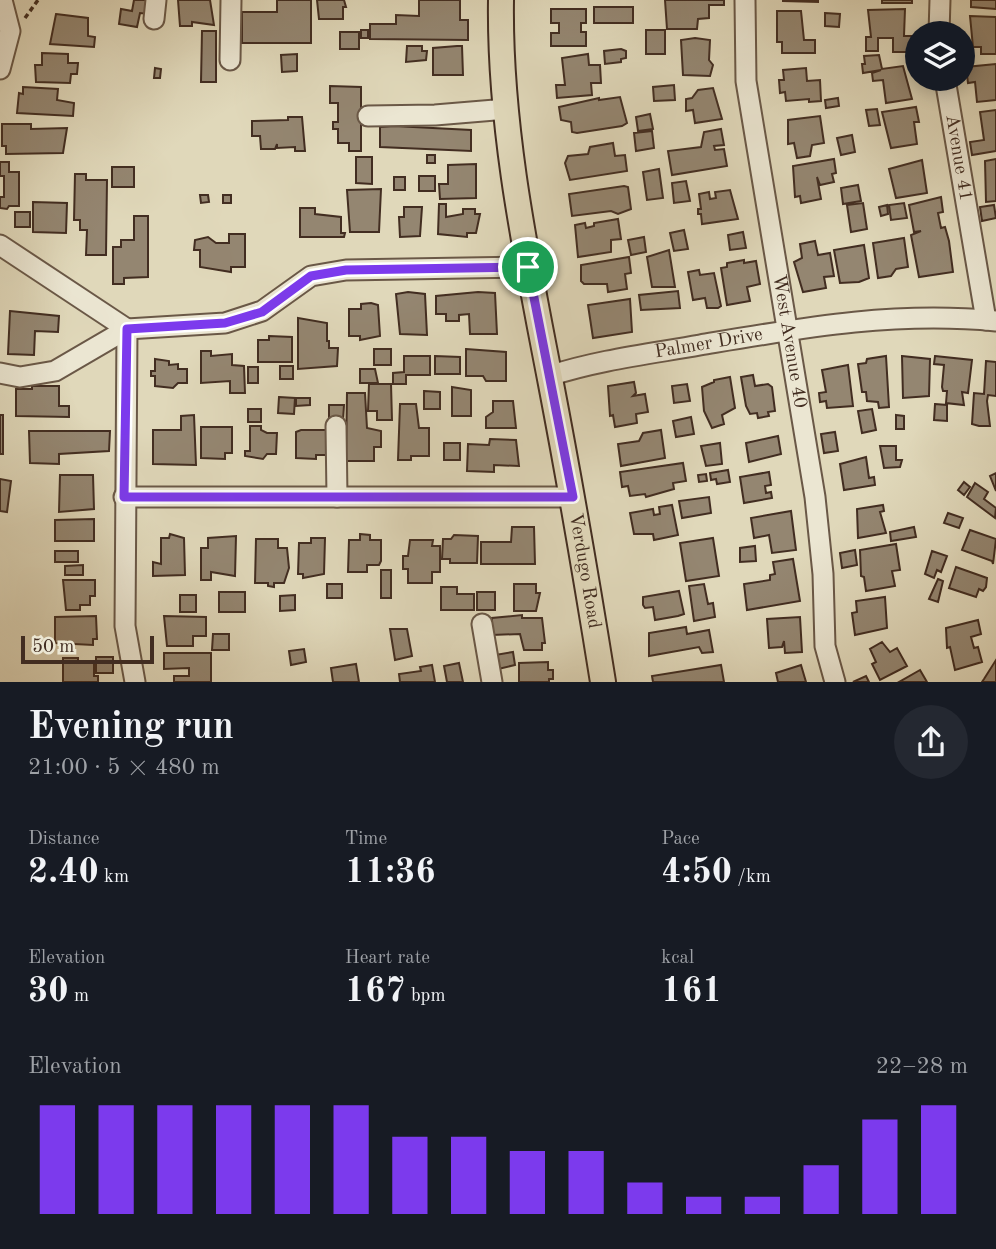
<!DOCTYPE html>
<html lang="en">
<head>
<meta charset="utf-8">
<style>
	:root { --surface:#171b24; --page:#242831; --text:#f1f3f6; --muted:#9ea1a6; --accent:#7c3aed }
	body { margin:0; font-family:"Old Standard TT",serif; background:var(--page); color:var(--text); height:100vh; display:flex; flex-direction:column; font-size:26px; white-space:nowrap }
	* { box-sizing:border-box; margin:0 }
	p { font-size:23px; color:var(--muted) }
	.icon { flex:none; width:38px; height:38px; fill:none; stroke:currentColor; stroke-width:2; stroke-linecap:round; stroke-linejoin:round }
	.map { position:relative; height:682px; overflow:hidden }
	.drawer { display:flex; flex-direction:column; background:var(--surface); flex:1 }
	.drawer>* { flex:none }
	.buttons { position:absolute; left:905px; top:21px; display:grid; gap:14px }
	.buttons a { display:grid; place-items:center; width:70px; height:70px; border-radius:50%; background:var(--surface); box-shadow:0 4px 18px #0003; font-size:35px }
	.scale { position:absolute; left:21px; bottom:18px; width:133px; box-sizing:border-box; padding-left:7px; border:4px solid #422d21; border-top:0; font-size:19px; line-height:24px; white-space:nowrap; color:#422d21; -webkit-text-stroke:5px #ebe6d2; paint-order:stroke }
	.pin { position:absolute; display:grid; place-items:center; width:60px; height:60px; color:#fff; margin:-30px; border:4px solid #fff; border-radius:50%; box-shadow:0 2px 7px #0007 }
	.round { display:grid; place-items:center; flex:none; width:74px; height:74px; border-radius:37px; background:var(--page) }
	.headline { display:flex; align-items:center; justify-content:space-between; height:119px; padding:0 28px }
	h1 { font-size:38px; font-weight:800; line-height:52px }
	.stats { display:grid; grid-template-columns:repeat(3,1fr); gap:10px; height:119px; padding:7px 28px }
	.stats div { display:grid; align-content:center }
	.stats b { font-size:35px; font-weight:800 }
	.stats small { font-size:19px; font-weight:400 }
	.stats p { font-size:19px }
	.chart { height:196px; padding:14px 28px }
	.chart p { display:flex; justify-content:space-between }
	.chart svg { width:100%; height:126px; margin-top:7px; stroke:var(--accent); stroke-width:6 }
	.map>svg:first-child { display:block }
</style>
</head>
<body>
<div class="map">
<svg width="996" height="682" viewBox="0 0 996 682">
	<rect width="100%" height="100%" fill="#e0d8ba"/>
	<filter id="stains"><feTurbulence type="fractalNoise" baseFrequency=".00286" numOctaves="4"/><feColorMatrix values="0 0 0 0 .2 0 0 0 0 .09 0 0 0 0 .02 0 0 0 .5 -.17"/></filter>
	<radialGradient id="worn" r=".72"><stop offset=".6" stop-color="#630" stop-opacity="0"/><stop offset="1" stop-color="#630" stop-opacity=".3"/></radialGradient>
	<path fill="#948671" stroke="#422d21" stroke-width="2" d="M134,0H149V14L140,13L137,27L119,24L121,9L132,11Z
		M178,0H210L214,25L192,22V26H180Z
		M277,0H311V43H242V12H277Z
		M317,0H344L346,7H343V19H319Z
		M419,0H460V20H468V40L370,39V24H396V15L419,16Z
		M665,0H724V5H709V18L698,19L697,29H667Z
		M783,0H818V2L783,1Z
		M882,0H912V3H882Z
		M971,0H996V9L971,7Z
		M594,7H633V23H594Z
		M551,9H586V23H581V32H586V46H551V33H559V23H551Z
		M905,9L904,36H913V52H893V38H878V51H866V37H871L868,10Z
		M777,11H801L804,40H815V53H782V42H777Z
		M825,13L840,14L839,27L825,26Z
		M56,14L88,18V36L95,37L94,47L50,44Z
		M970,16L996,17V54H981V47H973Z
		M361,30H368V38H361Z
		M646,30H665V54H646Z
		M202,31H216V82H201Z
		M340,32H359V49H340Z
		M695,38L710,40L709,60L713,65L710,76L683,75L681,40Z
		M407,46H422V51H427L426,60L406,62Z
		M457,46H462L463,75H433V48Z
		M962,47H969V57H962Z
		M621,49L626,51V58L621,59V62L605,64L604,51Z
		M42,53L68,54V63H78L77,74H71L70,83L36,82L35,65H42Z
		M297,54V71L282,72L281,55Z
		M588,54L589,65H600L601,83H591L592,95L557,98L556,85H565L562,58Z
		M879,55L882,69L903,66L912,99L886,103L883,80L873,81L872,73L881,70L863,73L862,64H865L864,56Z
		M996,64V100L977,102L975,82L968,83L966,67Z
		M155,68L161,69L160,78H154Z
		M806,68L807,81L820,80L821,101L809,102V99L786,101L785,92L780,93L779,80H784L783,70Z
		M674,85L675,100L654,101L653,87Z
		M330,86L361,87V151H349V143H338V129H333V122H338V103H330Z
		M23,87L58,89L57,100L74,103L73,116L17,113L19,93L23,94Z
		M713,88L722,119L695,123L693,110L686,111V99L692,98L698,90Z
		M620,97L627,123L622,126L577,133L572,132L571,122L561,120L559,107L599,98V100Z
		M838,98L839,106L826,108L825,100Z
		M916,107L919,122H914L917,144L891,148L882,112Z
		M877,109L880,125L869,126L866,110Z
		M996,110V151L972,155L970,142L984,140L980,112Z
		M650,114L653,129L638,131L636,117Z
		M820,116L824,143L812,145L810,156L797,158L794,143L788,144V120Z
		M288,117H302L305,151H295V147L277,148V144L275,149H261L260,136H252V121L288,120Z
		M2,124H31V129L67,128L63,153L6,154V146H2Z
		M394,126L471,130V151L380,147V127Z
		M721,129L724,145L714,146L715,150L724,149L727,166L672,175L668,151L701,147L704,132Z
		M652,131L654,148L636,151L634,133Z
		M852,135L855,152L841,155L837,138Z
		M613,143L615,156L625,155L627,171L570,180L565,163L568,156L588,154L590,147Z
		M427,155H435V163H427Z
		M356,157H372V184L356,183Z
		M834,159L836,173L832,174L834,182L820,185L817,177L821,199L801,203L800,196L795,197L793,166Z
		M996,159V201L986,202L985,161Z
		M922,160L927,193L896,198L889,169Z
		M0,162H9V172H19V206H9L7,209L0,208V197H4V176H0Z
		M476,164V198L440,199L439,184H448V165Z
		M112,167H134V187H112Z
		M659,169L663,198L647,200L643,172Z
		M75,174H86V180H107L106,255H86L87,230H80V220H74Z
		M419,176H435V191H419Z
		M394,177H405V190H394Z
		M686,181L690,201L674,203L672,183Z
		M858,185L861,201L843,204L841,188Z
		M624,186L628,187L631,209L618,214L611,211L572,216L569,194Z
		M381,189L379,232H350L347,190Z
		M730,190L738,219L702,224L701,214H698V209H701L699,194L709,192L710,199L716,198L715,192Z
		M200,195H208L209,202L201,203Z
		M223,195H231V203H223Z
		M941,197L943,212L938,213L941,228L945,227L949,241L953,272L919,277L911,235L921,231L914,232L909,205Z
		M33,202L67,203L66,233L33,232Z
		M863,203L867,229L851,232L847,205Z
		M904,203L907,218L891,220L889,205Z
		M439,204H446V217L463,214V209H475V214H480L476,233H467V237L438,234Z
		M887,205L888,214L881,216L879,207Z
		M994,205L996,218L982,221L980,207Z
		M404,207H422L420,236L400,237L399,217H404Z
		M300,208H315V214L341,217V233H345L344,237H300Z
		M15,212H30V227H15Z
		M134,216H148V277L124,278V284H113V247H121V240H134Z
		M618,219L621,239L611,240V252L578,257L575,225L585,223L586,228L594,226V223Z
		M684,230L688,249L674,251L670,233Z
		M743,232L746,248L730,250L728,235Z
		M229,234H245V267H231V272L200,267V250H194L195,240L208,237L216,243H229Z
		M644,237L646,252L631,255L628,240Z
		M904,238L908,267L896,269L891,276L878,278L873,243Z
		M815,241L818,255L830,253L834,276L824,277L826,288L803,292L794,262L802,258L800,244Z
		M864,245L869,278L859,282L840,283L834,250Z
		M669,250L675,287H652L647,257Z
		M629,257L631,273L625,274L627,289L608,292L607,284H584L581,281V265Z
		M744,260V263L756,261L760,284L747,287L750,301L727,305L721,268L727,267V263Z
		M699,270L700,275L714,273L721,306L718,308H707L705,298L693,300L688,272Z
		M678,291L680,308L641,310L639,295Z
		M408,292L425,294L427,335L400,334L396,294Z
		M478,292L495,293L497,334H470L469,314L459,315V321H446V314H436V296Z
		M630,299L632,332L593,338L588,305Z
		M371,303L378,305L380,336L360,340V336H349V309H361V304Z
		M10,311L59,316L58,332L35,331L34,355L8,354Z
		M298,318L327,323V341H329V348H338L337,366L298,369Z
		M269,336L292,337V362H258V340H269Z
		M374,349H391V365H374Z
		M466,349L506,352V381H486L483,376H466Z
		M201,351H211V356L232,354V365L244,366L245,393H230V381L201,383Z
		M404,356H430V375H406V384H393V373L404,372Z
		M435,356L460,357V374H435Z
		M886,356L889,407L879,408L878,402L867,401L866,392H862L858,364L866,363L867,359Z
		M902,356L930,359L929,396L903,398Z
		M935,356L972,360L968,393L962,392L964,405L946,403L947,391H943L942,387L944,365L934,364Z
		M155,359L169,361V365L178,364V369H187V383H178L173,388L155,386V376H151V371H155Z
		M986,361L996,362V396L988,395L987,401L990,426H979L972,424L974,393L984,394Z
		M848,365L853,406L827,408L826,401L820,402L819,393L826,392L822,370Z
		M280,366H293V379H280Z
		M248,367H258V383H248Z
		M360,369H375L378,383H360Z
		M753,375L755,386L768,384L772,387L775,411L768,412L769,416L758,418L757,413L750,414L746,406L741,377Z
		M730,377L735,408L722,415L724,424L712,428L704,411L702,387L714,382V380Z
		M634,382L636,393L633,396L645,394L648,412L636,414L637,423L615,427L613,415L610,416L608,386Z
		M369,384H391L392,420H377V411H368Z
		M687,384L690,401L674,403L672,386Z
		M32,386H59V406H69V417L16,416V389H32Z
		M452,387L471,390V416H452Z
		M424,391L440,392V409H424Z
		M347,393H365L367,428L381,431V447H374V461H346Z
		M279,397L295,398L294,414L278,413Z
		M296,398H310V405L296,406Z
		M493,401H513L516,428H486V417L493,412Z
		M400,404H416L419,428H429V456H411V460H398Z
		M935,404L947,405V421L934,420Z
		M329,405H344L343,420H329Z
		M248,409H261V422H248Z
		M872,409L876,430L862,433L858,411Z
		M0,415H3V454H0Z
		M194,415L196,465L153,464V430H181V416Z
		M896,415L904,416V429H896Z
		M691,417L694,434L676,437L673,421Z
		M250,426H261V430L267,433H277L276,454H267L263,459L245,456V451H250Z
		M201,427H232V453H225V459L201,458Z
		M301,430H332L330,455H316V459L296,458V432Z
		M661,430L665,458L621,466L618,444L639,441L643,433Z
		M29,431H110L109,451L59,454V464L30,463Z
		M835,432L838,451L824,453L821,434Z
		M778,436L781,454L749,462L746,443Z
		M490,439L516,440L519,466L494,465V472L467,471L468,444L489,445Z
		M444,443H460V460H444Z
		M720,443L722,464L706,466L701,446Z
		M880,446H896V460H902L900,467L884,468Z
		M866,457L869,478L874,477L875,485L844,490L840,464Z
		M683,463L686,481L673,483L674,489L646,497L645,494L630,496L628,486L622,487L620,472Z
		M728,470L730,482L717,484L716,479L711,480L710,473Z
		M769,472L771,485L765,486L766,493L771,492L772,498L744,503L740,477Z
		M996,473V491L990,476Z
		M706,474L707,481L699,482L698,475Z
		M60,475H93L94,509L59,512Z
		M0,479L11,481L7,512L0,511Z
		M964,482L970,487L964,495L958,490Z
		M975,483L988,492L984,499L996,508L995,518L967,497Z
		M709,497L711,513L682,518L679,501Z
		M672,505L678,535L654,540L653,534H634L630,513L653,509L654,515L660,514L659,507Z
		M883,505L884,511L880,512L886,533L858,538L857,509Z
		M791,511L796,550L772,553L769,535L754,538L751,518Z
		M948,513L963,518L959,528L944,523Z
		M94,519V541H55V520Z
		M512,527H534L535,564H481V542H511Z
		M914,527L916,537L891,541L890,532Z
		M970,530L996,539L993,564L992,561L962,550Z
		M170,534L184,538L185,575L153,576V562L161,564V538H169Z
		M360,534L370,535V540H381V561L379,565H367V572H348L349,540H360Z
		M454,535L478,536L477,563H450V559H442L443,539H451Z
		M236,536L235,576L211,572V580H201V548H208V538Z
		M311,538H325L324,574L303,578V574H298L299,543H311Z
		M713,538L719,576L686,581L680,543Z
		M256,539H278V548H287L289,568L284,583H274V587L268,586V583H255Z
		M410,540H433L432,546H440V572H432V583H408V569H403V556H408Z
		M896,544L900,570L892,571L895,586L866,591L864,577L861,576L860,550Z
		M755,546L756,561L740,562V548Z
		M855,550L857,565L842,568L840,553Z
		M55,551H78V562H55Z
		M932,551L947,556L941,572L937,570L934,578L925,574Z
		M793,559L800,601L747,610L744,584L770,580V575L775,574L773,562Z
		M83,565V575H65V566Z
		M956,567L987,578L986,587L983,591L979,589L976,597L949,588Z
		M381,570H391V598H381Z
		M938,579L943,581L938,602L929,599Z
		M63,580H95V596H90V605H80V610H66Z
		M327,584H342V598H327Z
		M514,584H536V593H540L536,611H514Z
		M704,584L708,604L713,603L715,617L694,621L689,586Z
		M441,587H457V594H474V610H441Z
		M679,591L684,614L678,616L655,620L653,607L645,608L643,605V597Z
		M219,592H245V612H219Z
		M477,592H495V610H477Z
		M180,595H196V612H180Z
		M295,595V610L280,611V596Z
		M885,597L887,628L855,635L852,613L857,612L856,601Z
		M522,615V618H542L545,643H542V650H524L520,634L492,635V618Z
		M96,616L97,639H93V645L55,643V617Z
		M164,616L206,617V636H193V646H167Z
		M800,617L802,652L785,653L784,641L782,647L769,648L767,619Z
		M978,620L981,634L971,637L974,648L978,647L982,662L955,670L950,647L947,648L946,628Z
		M686,627L687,634L709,630L713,652L702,653L699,647L649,656V633Z
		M390,629H407L412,656L395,660Z
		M213,634H229V650H212Z
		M882,642L890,652L897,648L907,666L880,680L872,664L876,662L870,649Z
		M304,649L306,662L291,665L289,651Z
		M513,652L515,665L498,669L495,655Z
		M164,653H211V682H174V676H189V668L164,669Z
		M96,657H113V673H96Z
		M63,658H78V663L94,662V676H98V682H63Z
		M996,660V682H982L984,679Z
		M548,662V670H553V679H549V682H519V663Z
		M459,663L463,682H447L444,666Z
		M356,664L359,682H333L331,668Z
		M432,665L435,682H400L399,674L421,671L420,667Z
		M721,665L724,682H653L652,676Z
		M801,665L806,682H778L776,673Z
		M920,670L927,682H899Z
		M866,676L869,682H853Z"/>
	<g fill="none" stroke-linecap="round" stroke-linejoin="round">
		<defs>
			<g id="minor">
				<path id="s1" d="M745,0L746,81L815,497L823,574L825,646L835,682"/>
				<path d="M154,19L156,0"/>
				<path d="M939,33L940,0"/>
				<path d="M230,60L231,0"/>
				<path d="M0,69L10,31L2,0"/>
				<path id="s2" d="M945,79L986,320"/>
				<path d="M368,116L435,115L507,109"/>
				<path d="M0,245L127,329L125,626L135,682"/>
				<path d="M0,373L20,377L55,371L127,329L225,323L262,311L311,276L346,270L528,267"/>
				<path id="s3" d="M549,376C598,360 649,354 700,345C801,328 893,311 996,321"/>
				<path d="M336,426L337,497"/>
				<path d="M124,497H573"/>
				<path d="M482,624L492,682"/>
			</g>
			<g id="major">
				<path id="s4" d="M501,0C499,128 527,259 551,384C570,483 587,582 603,682"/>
			</g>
		</defs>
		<use href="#minor" stroke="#6a5847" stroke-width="23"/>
		<use href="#major" stroke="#422d21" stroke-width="28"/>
		<path stroke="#422d21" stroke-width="3.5" stroke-dasharray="5 3.5" stroke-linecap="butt" d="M25,18L38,0"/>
		<use href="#minor" stroke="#ebe6d2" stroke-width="19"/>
		<use href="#major" stroke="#e0d8ba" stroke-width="24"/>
	</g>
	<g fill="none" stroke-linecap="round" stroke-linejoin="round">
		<defs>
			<path id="route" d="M528,267L573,497H124L127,329L225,323L262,312L311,276L346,270Z"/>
		</defs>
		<use href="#route" stroke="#fff" stroke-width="14"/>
		<use href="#route" stroke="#7c3aed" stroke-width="9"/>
	</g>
	<g text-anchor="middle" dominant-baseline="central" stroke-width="5" stroke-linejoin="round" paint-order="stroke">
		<g font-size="19" fill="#422d21" stroke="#ebe6d2">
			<text stroke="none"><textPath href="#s2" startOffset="80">Avenue 41</textPath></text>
			<text stroke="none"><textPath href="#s1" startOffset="345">West Avenue 40</textPath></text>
			<text stroke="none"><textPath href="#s3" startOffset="163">Palmer Drive</textPath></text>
			<text stroke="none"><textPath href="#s4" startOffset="578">Verdugo Road</textPath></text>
		</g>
	</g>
	<rect width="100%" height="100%" filter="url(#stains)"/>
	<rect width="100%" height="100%" fill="url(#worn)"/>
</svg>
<div class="buttons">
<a><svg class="icon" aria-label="layers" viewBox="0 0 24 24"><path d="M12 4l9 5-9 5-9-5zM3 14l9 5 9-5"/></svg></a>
</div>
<div class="scale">50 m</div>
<div class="pin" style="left:528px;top:267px;background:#1e9e55"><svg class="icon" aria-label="arrive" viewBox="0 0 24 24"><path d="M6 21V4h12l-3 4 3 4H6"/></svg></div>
</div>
<section class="drawer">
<div class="headline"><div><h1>Evening run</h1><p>21:00 · 5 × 480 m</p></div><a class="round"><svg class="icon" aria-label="share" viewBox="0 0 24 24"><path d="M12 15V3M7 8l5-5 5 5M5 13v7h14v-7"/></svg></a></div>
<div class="stats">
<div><p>Distance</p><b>2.40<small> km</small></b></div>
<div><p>Time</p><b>11:36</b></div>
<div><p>Pace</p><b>4:50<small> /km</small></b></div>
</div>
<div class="stats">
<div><p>Elevation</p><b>30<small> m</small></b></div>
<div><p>Heart rate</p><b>167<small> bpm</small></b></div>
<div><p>kcal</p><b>161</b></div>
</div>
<div class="chart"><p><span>Elevation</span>22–28 m</p>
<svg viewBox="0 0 160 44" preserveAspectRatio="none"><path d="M5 44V6M15 44V6M25 44V6M35 44V6M45 44V6M55 44V6M65 44V17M75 44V17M85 44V22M95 44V22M105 44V33M115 44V38M125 44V38M135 44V27M145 44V11M155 44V6"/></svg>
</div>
</section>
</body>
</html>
